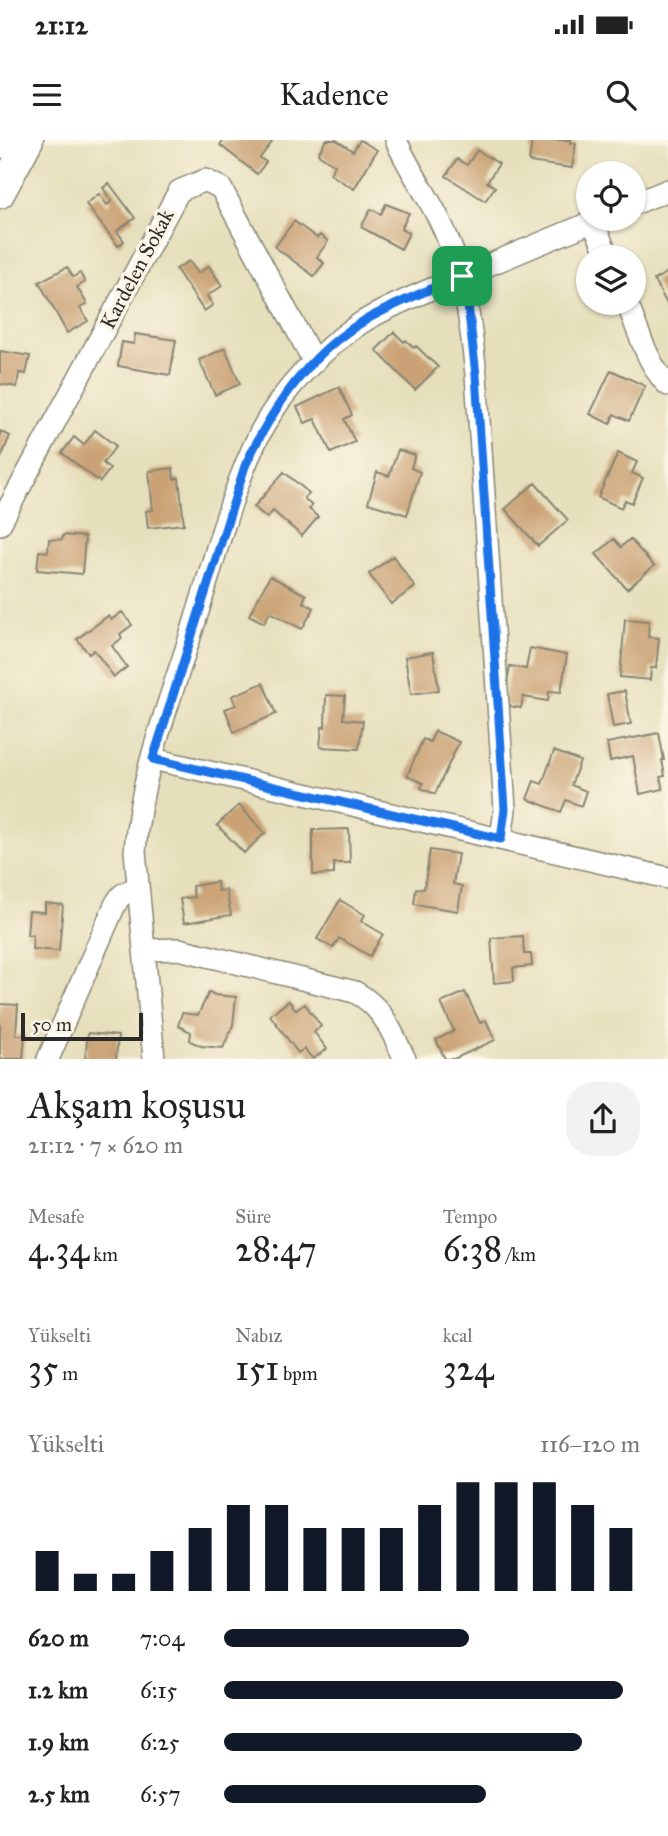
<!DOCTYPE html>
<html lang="tr">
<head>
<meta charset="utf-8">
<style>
	:root { --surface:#fff; --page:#f2f2f2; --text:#222; --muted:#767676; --accent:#111827 }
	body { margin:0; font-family:"IM FELL Great Primer",serif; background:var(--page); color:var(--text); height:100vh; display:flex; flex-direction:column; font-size:26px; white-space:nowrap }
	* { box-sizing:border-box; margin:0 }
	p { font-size:23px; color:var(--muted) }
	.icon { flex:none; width:38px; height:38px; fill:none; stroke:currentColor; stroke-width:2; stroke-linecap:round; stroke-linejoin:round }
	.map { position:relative; height:919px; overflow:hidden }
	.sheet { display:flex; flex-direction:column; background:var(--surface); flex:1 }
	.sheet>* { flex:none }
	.tools { position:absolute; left:576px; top:21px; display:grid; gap:14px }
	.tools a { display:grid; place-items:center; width:70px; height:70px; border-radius:50%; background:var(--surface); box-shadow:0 2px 5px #0004; font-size:35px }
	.scale { position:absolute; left:21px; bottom:18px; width:122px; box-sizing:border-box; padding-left:7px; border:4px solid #2b2b2b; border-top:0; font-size:19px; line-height:24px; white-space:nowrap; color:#2b2b2b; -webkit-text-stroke:5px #fcf5e5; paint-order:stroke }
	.pin { position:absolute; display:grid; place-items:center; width:60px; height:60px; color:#fff; margin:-30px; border-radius:14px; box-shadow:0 4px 10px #0006 }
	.round { display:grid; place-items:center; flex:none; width:74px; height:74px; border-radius:28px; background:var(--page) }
	.headline { display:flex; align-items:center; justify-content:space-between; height:119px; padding:0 28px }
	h1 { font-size:38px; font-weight:600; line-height:52px }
	.figures { display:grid; grid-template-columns:repeat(3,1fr); gap:10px; height:119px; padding:7px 28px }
	.figures div { display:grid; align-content:center }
	.figures b { font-size:35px; font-weight:600 }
	.figures small { font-size:19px; font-weight:400 }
	.figures p { font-size:19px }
	.chart { height:196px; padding:14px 28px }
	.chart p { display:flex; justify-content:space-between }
	.chart svg { width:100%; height:126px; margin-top:7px; stroke:var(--accent); stroke-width:6 }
	ul { padding:0 28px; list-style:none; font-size:23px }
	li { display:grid; grid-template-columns:112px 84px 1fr; align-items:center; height:52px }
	li i { height:18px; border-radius:9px; background:var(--accent) }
	.status { display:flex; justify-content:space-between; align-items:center; height:49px; padding:0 35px; background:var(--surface); direction:ltr }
	.status svg { height:19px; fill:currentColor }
	header { display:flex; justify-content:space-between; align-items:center; height:91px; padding:0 28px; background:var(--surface); font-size:32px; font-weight:600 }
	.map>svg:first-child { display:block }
</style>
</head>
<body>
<div class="status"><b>21:12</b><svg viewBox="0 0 49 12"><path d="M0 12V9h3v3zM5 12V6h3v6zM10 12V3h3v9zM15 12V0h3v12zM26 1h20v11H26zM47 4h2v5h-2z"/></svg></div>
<header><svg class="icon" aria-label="menu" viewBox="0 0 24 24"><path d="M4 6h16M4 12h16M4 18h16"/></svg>Kadence<svg class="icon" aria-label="search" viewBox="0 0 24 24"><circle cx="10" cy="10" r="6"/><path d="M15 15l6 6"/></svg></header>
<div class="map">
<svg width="668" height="919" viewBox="0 0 668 919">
	<rect width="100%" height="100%" fill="#fcf5e5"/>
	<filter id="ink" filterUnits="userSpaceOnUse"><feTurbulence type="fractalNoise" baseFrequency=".0143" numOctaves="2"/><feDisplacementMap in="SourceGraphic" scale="14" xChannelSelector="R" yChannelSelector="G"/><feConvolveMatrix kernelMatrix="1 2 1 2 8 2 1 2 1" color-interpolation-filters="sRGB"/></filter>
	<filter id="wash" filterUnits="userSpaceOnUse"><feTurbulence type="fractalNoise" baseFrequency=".00686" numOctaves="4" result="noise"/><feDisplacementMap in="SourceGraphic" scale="28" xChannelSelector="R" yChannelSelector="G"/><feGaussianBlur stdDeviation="1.57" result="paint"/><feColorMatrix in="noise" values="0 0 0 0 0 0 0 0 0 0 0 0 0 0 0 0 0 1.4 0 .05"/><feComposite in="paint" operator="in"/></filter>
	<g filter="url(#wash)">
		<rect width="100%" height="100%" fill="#e6dfbb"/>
		<g id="blocks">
			<path fill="#caa275" d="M223,0H269L272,2L260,18L266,22L257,34L220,5Z
				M326,0H336L353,11L360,0L377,10L354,49L330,34L335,25L318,14Z
				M532,0H571L570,3H576L572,28L529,22Z
				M477,10L499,24L487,42L495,47L485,61L446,36L457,19L467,25Z
				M109,43L135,78L117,91L124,101L118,106L86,64L99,54L107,65L112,61L103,48Z
				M386,64L409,73L401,89L409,93L401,109L361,87L371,69L381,74Z
				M294,81L317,98L320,95L328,101L317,117L324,123L314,136L275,107Z
				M189,121L198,133L209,126L222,146L207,156L213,165L204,171L176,129Z
				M67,127L73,137L80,133L85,142L77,147L87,164L80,168L88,181L67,193L39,142Z
				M668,132V166L654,140Z
				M394,192L404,202L406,200L414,208L416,206L438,227L415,250L376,210Z
				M135,194L176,200L170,235L118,226L122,202L134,204Z
				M225,208L240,244L215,255L199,220Z
				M0,211L30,216L26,234L19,233L17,247L0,244Z
				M611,230L645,246L629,281L614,274L610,284L590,274Z
				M339,247L352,275L344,279L355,302L331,313L315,279L305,283L297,267Z
				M95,290L116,306L103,323L110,329L100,342L62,313L74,297L84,305Z
				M0,291L10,296L0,320Z
				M398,310L415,315L411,328L420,332L407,375L368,363L377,332L389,336Z
				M618,313L637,322L632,333L643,338L632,363L625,360L621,368L598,357Z
				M173,328L174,339L179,338L184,384L148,388L146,371L153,370L149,331Z
				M284,332L309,353L304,358L312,366L309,369L318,377L302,396L273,371L267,378L254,367Z
				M535,343L568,380L538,406L505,369Z
				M63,395L85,397L82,434L37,430L39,411L48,412L49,399L62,400Z
				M614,399L621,407L630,399L654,426L627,449L596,414Z
				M393,416L415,447L391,464L369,434Z
				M270,436L306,455L303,462L314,468L302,489L270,472L264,483L249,475Z
				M122,472L132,485L120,494L122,498L112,506L127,527L114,537L94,510L89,514L77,499L108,476L111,480Z
				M625,479L649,481L648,497L659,498L656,528H651L650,540L620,537Z
				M530,508L567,515L561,552L549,551L548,561L523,557L521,568L503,565L510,526L526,529Z
				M433,512L439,550L411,554L405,517Z
				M263,543L276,574L234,592L225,569L236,565L232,556Z
				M625,551L631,584L613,587L607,554Z
				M326,555L345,556L343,579L363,581L359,609L320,607L322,587H325Z
				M435,591L459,602L435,654L421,648L423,643L407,636L423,599L430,602Z
				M659,593L664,620H662L665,636L660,637L663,649L640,654L633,616L610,621L607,603Z
				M554,611L580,621L571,645L586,651L581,666L566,660L561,672L527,659L534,641L542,644Z
				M239,665L265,693L244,713L217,685Z
				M349,689L350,723H334V734L313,735V690Z
				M430,710L458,714L453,744L462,746L458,771L414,764L416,748L424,749Z
				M217,742L218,751L226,750L231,775L184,783L180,759L194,757L192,746Z
				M340,760L365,775L361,781L383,794L370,816L339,798L333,808L317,799Z
				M45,763L63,765L59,811L32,809L33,795H27L29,771L45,772Z
				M523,796L524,814H531L532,826L513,828L514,841L494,843L491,798Z
				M209,852L215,855L236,857L233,885L223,908L201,906L190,901L191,892L178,886L182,873L198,875Z
				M465,852L480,883L486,880L495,900L454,919H445L436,900L454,891L441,863Z
				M289,861L296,870L305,864L321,886L314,892L327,909L313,919L304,909L298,913L270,875Z
				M0,864L18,865L16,895H25L23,919H0Z
				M88,893L118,896L116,919H85Z"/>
		</g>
	</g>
	<g filter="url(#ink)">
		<use href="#blocks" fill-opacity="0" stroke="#888573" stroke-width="2"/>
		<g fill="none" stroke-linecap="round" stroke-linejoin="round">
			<defs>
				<path id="minor" d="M396,0C410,33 434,63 447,97C466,142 471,187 476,235L505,669L501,699
					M634,64L668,50
					M593,82L608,117
					M627,163C637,187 649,228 668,245
					M0,384L179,51L205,40L221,48L314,222
					M153,619L668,738
					M145,810L179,809L355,852C384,868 391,891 405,919
					M48,919L114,767C120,755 124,751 137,749
					M154,919L135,711C140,633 172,556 195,481C215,418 231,350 261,291C283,249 322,209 361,183C386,167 416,156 443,144C495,122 547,101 599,79"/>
				<path id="major" d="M0,4L2,0
					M0,54L29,0"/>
			</defs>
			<use href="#minor" stroke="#888573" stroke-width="24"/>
			<use href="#major" stroke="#888573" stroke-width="31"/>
			<use href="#minor" stroke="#fff" stroke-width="21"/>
			<use href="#major" stroke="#fff" stroke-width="28"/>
		</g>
	</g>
	<g fill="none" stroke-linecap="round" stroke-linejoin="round" filter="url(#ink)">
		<defs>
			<path id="route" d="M462,136L468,165L476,235L505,669L501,699L153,619L245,326C271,270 308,214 364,181C395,163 429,150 462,136Z"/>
		</defs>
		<use href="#route" stroke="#fff" stroke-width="14"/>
		<use href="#route" stroke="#1a73e8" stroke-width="9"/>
	</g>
	<g text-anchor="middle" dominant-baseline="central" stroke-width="7" stroke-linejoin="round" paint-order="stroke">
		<g font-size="21" fill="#2b2b2b" stroke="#fcf5e5">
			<text transform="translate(137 129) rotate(-62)">Kardelen Sokak</text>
		</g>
	</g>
</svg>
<div class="tools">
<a><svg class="icon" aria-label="locate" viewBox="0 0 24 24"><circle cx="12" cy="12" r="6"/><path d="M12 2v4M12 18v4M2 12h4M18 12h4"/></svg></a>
<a><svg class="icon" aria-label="layers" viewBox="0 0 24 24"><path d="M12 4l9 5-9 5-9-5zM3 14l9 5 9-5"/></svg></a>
</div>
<div class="scale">50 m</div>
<div class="pin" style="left:462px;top:136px;background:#1e9e55"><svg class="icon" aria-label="arrive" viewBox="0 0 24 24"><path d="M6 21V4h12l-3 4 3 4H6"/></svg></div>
</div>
<section class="sheet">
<div class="headline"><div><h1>Akşam koşusu</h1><p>21:12 · 7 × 620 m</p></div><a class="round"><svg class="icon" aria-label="share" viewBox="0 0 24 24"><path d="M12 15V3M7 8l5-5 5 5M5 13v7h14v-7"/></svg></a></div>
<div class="figures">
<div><p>Mesafe</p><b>4.34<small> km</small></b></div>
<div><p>Süre</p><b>28:47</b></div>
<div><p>Tempo</p><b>6:38<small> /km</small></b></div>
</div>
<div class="figures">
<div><p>Yükselti</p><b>35<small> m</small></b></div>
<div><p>Nabız</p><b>151<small> bpm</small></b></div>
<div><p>kcal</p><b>324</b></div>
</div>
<div class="chart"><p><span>Yükselti</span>116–120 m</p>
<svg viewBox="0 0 160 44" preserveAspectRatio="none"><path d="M5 44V30M15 44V38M25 44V38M35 44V30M45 44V22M55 44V14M65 44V14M75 44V22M85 44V22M95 44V22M105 44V14M115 44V6M125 44V6M135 44V6M145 44V14M155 44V22"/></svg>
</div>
<ul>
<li><b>620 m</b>7:04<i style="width:59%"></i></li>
<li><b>1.2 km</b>6:15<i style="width:96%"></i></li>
<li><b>1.9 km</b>6:25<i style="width:86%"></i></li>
<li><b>2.5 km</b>6:57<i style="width:63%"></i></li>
</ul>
</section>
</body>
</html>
